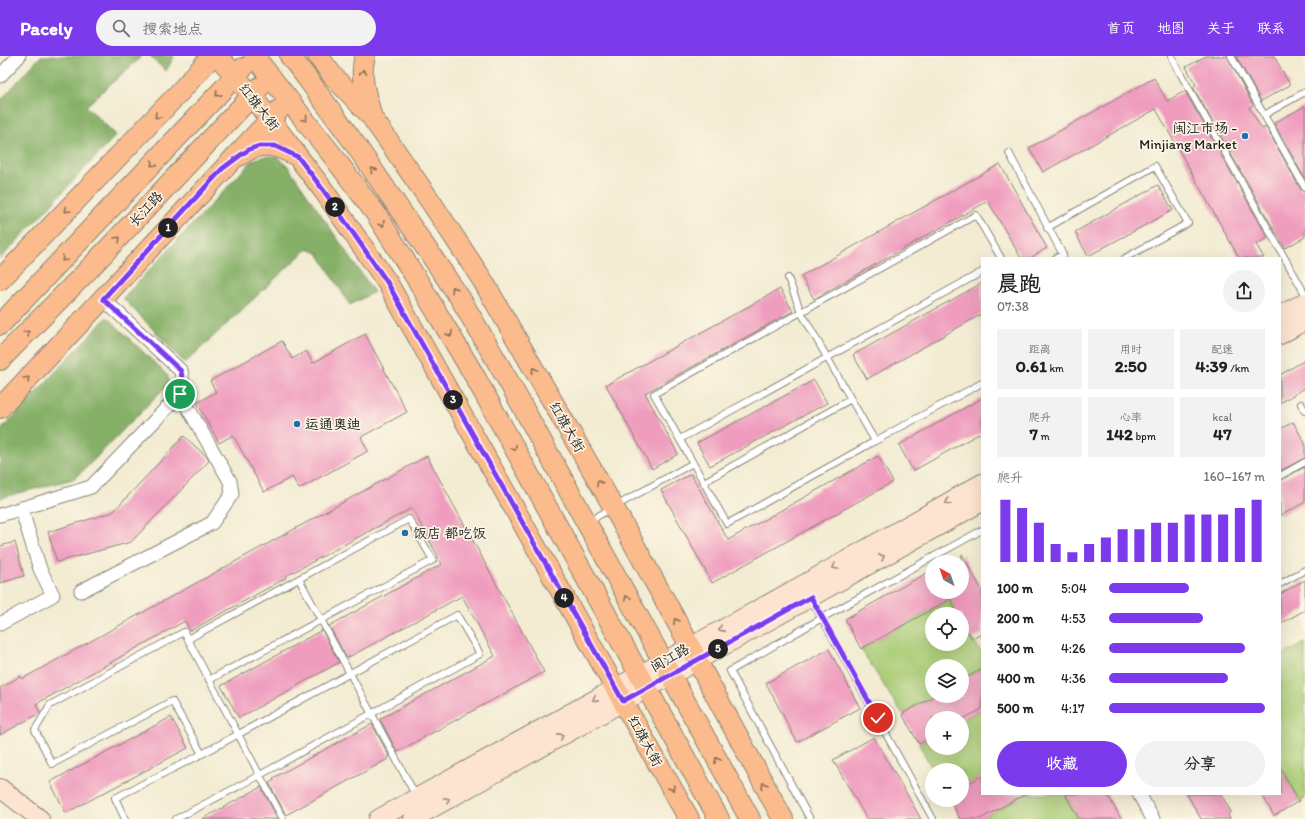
<!DOCTYPE html>
<html lang="zh">
<head>
<meta charset="utf-8">
<style>
	:root { --surface:#fff; --page:#f2f2f2; --text:#222; --muted:#767676; --accent:#7c3aed }
	body { margin:0; font-family:Itim,"LXGW WenKai TC",sans-serif; background:var(--page); color:var(--text); height:100vh; display:flex; flex-direction:column; font-size:15px; white-space:nowrap }
	* { box-sizing:border-box; margin:0 }
	p { font-size:13px; color:var(--muted) }
	.icon { flex:none; width:22px; height:22px; fill:none; stroke:currentColor; stroke-width:2; stroke-linecap:round; stroke-linejoin:round }
	.map { position:relative; flex:1; overflow:hidden }
	.sheet { position:absolute; left:981px; top:201px; width:300px; height:538px; display:flex; flex-direction:column; background:var(--surface); border-radius:0px; box-shadow:0 4px 16px #0002 }
	.sheet>* { flex:none }
	.needle { width:26px; rotate:320deg }
	.buttons { position:absolute; left:925px; top:499px; display:grid; gap:8px }
	.buttons a { display:grid; place-items:center; width:44px; height:44px; border-radius:50%; background:var(--surface); box-shadow:0 4px 16px #0002; font-size:20px }
	.pin { position:absolute; display:grid; place-items:center; width:34px; height:34px; color:#fff; margin:-17px; border:2px solid #fff; border-radius:50%; box-shadow:0 1px 4px #0007 }
	.km { position:absolute; width:20px; height:20px; margin:-10px; border-radius:50%; background:#222; color:#fff; font-size:11px; line-height:20px; text-align:center }
	.round { display:grid; place-items:center; flex:none; width:42px; height:42px; border-radius:21px; background:var(--page) }
	.headline { display:flex; align-items:center; justify-content:space-between; height:68px; padding:0 16px }
	h1 { font-size:22px; font-weight:700; line-height:30px }
	.metrics { display:grid; grid-template-columns:repeat(3,1fr); gap:6px; height:68px; padding:4px 16px }
	.metrics div { display:grid; align-content:center; border-radius:0px; background:var(--page); text-align:center }
	.metrics b { font-size:17px; font-weight:700 }
	.metrics small { font-size:11px; font-weight:400 }
	.metrics p { font-size:11px }
	.chart { height:112px; padding:8px 16px }
	.chart p { display:flex; justify-content:space-between }
	.chart svg { width:100%; height:72px; margin-top:4px; stroke:var(--accent); stroke-width:6 }
	.primary-button { display:flex; gap:8px; margin-top:auto; padding:8px 16px }
	.primary-button a { flex:1; height:46px; border-radius:24px; background:var(--accent); color:#fff; font-size:16px; font-weight:700; line-height:46px; text-align:center }
	.primary-button a+a { background:var(--page); color:var(--text) }
	ul { padding:0 16px; list-style:none; font-size:13px }
	li { display:grid; grid-template-columns:64px 48px 1fr; align-items:center; height:30px }
	li i { height:10px; border-radius:5px; background:var(--accent) }
	header { display:flex; align-items:center; gap:24px; box-sizing:border-box; height:56px; padding:0 20px; background:var(--accent); color:#fff }
	header strong { font-size:19px }
	nav { display:flex; gap:22px; margin-inline-start:auto; font-size:14px }
	.search { width:280px; height:36px; background:var(--page); display:flex; align-items:center; gap:10px; box-sizing:border-box; padding:0 14px; border-radius:22px; color:var(--muted); font-size:15px }
	.map>svg:first-child { display:block }
</style>
</head>
<body>
<header>
<strong>Pacely</strong>
<div class="search"><svg class="icon" aria-label="search" viewBox="0 0 24 24"><circle cx="10" cy="10" r="6"/><path d="M15 15l6 6"/></svg>搜索地点</div>
<nav><a>首页</a><a>地图</a><a>关于</a><a>联系</a></nav>
</header>
<div class="map">
<svg width="1305" height="763" viewBox="0 0 1305 763">
	<rect width="100%" height="100%" fill="#fcf5e5"/>
	<filter id="ink" filterUnits="userSpaceOnUse"><feTurbulence type="fractalNoise" baseFrequency=".025" numOctaves="2"/><feDisplacementMap in="SourceGraphic" scale="8" xChannelSelector="R" yChannelSelector="G"/><feConvolveMatrix kernelMatrix="1 2 1 2 8 2 1 2 1" color-interpolation-filters="sRGB"/></filter>
	<filter id="wash" filterUnits="userSpaceOnUse"><feTurbulence type="fractalNoise" baseFrequency=".012" numOctaves="4" result="noise"/><feDisplacementMap in="SourceGraphic" scale="16" xChannelSelector="R" yChannelSelector="G"/><feGaussianBlur stdDeviation="0.9" result="paint"/><feColorMatrix in="noise" values="0 0 0 0 0 0 0 0 0 0 0 0 0 0 0 0 0 1.4 0 .05"/><feComposite in="paint" operator="in"/></filter>
	<g filter="url(#wash)">
		<rect width="100%" height="100%" fill="#f3ecd3"/>
		<path fill="#a9cc76" stroke="#627449" d="M950,543L958,558H932V588H962V565L982,598V613L962,624V610H932V640H934L902,658L861,593Z
			M1305,587V742L1299,745L1280,711V601Z
			M982,653V720L962,731V714H933L919,688L932,681V692H962V664Z
			M1026,738H1065L1079,763H980Z"/>
		<path fill="#86b067" stroke="#516642" d="M41,0H142L86,50L116,79L0,203V45Z
			M150,0H173L174,1L166,15Z
			M270,100L277,101L287,109L374,236L350,249L318,197L307,193L185,307L123,242L253,104L261,101Z
			M107,261L168,320L169,327L84,414L73,423L0,442V375Z"/>
		<g id="blocks">
			<path fill="#ef9cbe" d="M1206,0H1227L1253,49L1249,52L1262,73L1266,71L1301,134L1305,136V181L1285,192L1277,177H1276L1193,31L1196,29L1186,11Z
				M1236,0H1274L1290,29L1261,45Z
				M1154,22L1167,45L1185,35L1268,182L1256,188L1264,202H1239L1156,53L1043,116L1029,92Z
				M1305,50V123L1274,67Z
				M1000,108L1047,192L1030,202H1021L988,145L814,243L801,220Z
				M1158,129L1173,154L1088,200L1075,176Z
				M982,227V258L867,323L853,299Z
				M780,233L793,255L645,337L678,398L652,413L606,329Z
				M365,278L407,356L361,381L368,395L299,433L292,421L264,436L233,379L219,387L197,347L216,336L210,325L282,285L292,303L306,295L313,307Z
				M1305,304V332L1280,347V319Z
				M814,324L827,347L710,410L697,387Z
				M982,342V376L913,415L899,389Z
				M1293,366L1305,387V402L1280,415V373Z
				M184,380L207,401L209,405L131,486L57,506L48,476L113,456Z
				M427,400L544,616L397,696L380,663L495,600L462,540L347,602L329,570L442,508L412,452L286,520V522L190,575L185,565L36,648L40,657L0,679V632L21,620L22,623Z
				M878,400L893,426L712,527L661,434L691,418L728,484Z
				M1305,411V446L1280,460V424Z
				M15,486L24,520L0,527V490Z
				M962,498L982,534V578L972,583L962,565V558H958L950,543L861,593L845,563L932,514V536H962Z
				M1305,524V554L1280,568V538Z
				M322,574L339,606L338,607L239,662L221,630Z
				M829,593L860,652L797,686L766,627Z
				M982,613V653L965,662H932V681L919,688L902,658L934,640H962V624Z
				M171,661L188,692L66,757L50,726Z
				M372,668L389,700L387,701L388,703L286,759L269,727L275,724L273,722Z
				M874,681L921,763H867L833,704Z
				M1280,711L1299,745L1274,760L1262,738H1280Z
				M982,720V738H1026L980,763H960L950,744H962V731Z
				M261,731L278,763H202Z
				M1065,738H1107L1121,763H1079Z
				M1187,738H1221L1231,756L1228,758L1230,763H1201Z"/>
		</g>
	</g>
	<g filter="url(#ink)">
		<use href="#blocks" fill-opacity="0" stroke="#888478" stroke-width="1"/>
		<g fill="none" stroke-linecap="round" stroke-linejoin="round">
			<defs>
				<path id="lane" d="M1172,0L1175,8L1305,238
					M1231,0L1305,132
					M1264,59L1305,36
					M1009,97L1063,199L1056,202
					M1047,172L1155,110L1188,167L1125,202
					M1301,348L1305,355
					M680,383L982,216
					M875,385L982,327
					M693,407L727,468L875,385L801,256L976,159L1001,202
					M1280,420L1305,406
					M704,426L851,343
					M589,465L693,407L654,338L801,256L788,222
					M299,523L416,740
					M1280,528L1305,514
					M812,544L933,763
					M188,583L409,463L433,504L209,624
					M202,698L172,645L52,708L35,674L50,649L184,576L283,763
					M125,763L115,742L202,698L457,559L480,598L260,719L176,763
					M810,763L730,615L822,562L982,474"/>
				<path id="street" d="M0,20L19,0
					M0,459L91,431L184,334L181,315L103,243
					M81,535L212,467L232,438L230,425L180,338
					M0,568L53,539L40,513L21,452
					M1139,738L1153,763"/>
				<path id="secondary" d="M1280,259L1305,246
					M1280,279L1305,265
					M0,732L40,763
					M378,763L804,528L982,427
					M413,763L982,446"/>
				<path id="primary" d="M218,0L252,40L324,135L387,226L689,763
					M254,0L333,100L376,158L421,230L474,319L719,763
					M290,0L307,22L355,88L460,242L510,328L750,763
					M318,0L333,20L371,60L431,146L483,225L614,452L690,590L697,605L783,763
					M365,0C359,20 366,39 371,58
					M239,100C261,84 275,89 297,100
					M0,224L177,39L212,0
					M0,269L243,12
					M0,304L90,212L260,31
					M0,352C94,253 186,153 279,54"/>
			</defs>
			<use href="#lane" stroke="#888478" stroke-width="8"/>
			<use href="#street" stroke="#888478" stroke-width="15"/>
			<use href="#secondary" stroke="#888478" stroke-width="20"/>
			<use href="#primary" stroke="#888478" stroke-width="22"/>
			<use href="#lane" stroke="#fff" stroke-width="6"/>
			<use href="#street" stroke="#fff" stroke-width="13"/>
			<use href="#secondary" stroke="#fde4d1" stroke-width="18"/>
			<use href="#primary" stroke="#fbbb8c" stroke-width="20"/>
		</g>
		<defs><path id="oneway-chevron" d="M-2-3.5L2.5 0L-2 3.5" fill="none" stroke-width="1.6" stroke-linecap="round" stroke-linejoin="round"/></defs>
		<g stroke="#8c6c54">
			<use href="#oneway-chevron" transform="translate(363 16) rotate(-89)"/>
			<use href="#oneway-chevron" transform="translate(218 38) rotate(133)"/>
			<use href="#oneway-chevron" transform="translate(157 60) rotate(134)"/>
			<use href="#oneway-chevron" transform="translate(305 63) rotate(52)"/>
			<use href="#oneway-chevron" transform="translate(153 108) rotate(133)"/>
			<use href="#oneway-chevron" transform="translate(373 114) rotate(-125)"/>
			<use href="#oneway-chevron" transform="translate(67 154) rotate(134)"/>
			<use href="#oneway-chevron" transform="translate(382 168) rotate(58)"/>
			<use href="#oneway-chevron" transform="translate(118 183) rotate(-47)"/>
			<use href="#oneway-chevron" transform="translate(64 203) rotate(134)"/>
			<use href="#oneway-chevron" transform="translate(454 233) rotate(-123)"/>
			<use href="#oneway-chevron" transform="translate(27 277) rotate(-46)"/>
			<use href="#oneway-chevron" transform="translate(450 278) rotate(60)"/>
			<use href="#oneway-chevron" transform="translate(534 314) rotate(-120)"/>
			<use href="#oneway-chevron" transform="translate(27 323) rotate(-46)"/>
			<use href="#oneway-chevron" transform="translate(514 392) rotate(61)"/>
			<use href="#oneway-chevron" transform="translate(599 427) rotate(-120)"/>
			<use href="#oneway-chevron" transform="translate(627 542) rotate(-119)"/>
			<use href="#oneway-chevron" transform="translate(676 565) rotate(-119)"/>
			<use href="#oneway-chevron" transform="translate(717 704) rotate(-119)"/>
			<use href="#oneway-chevron" transform="translate(764 729) rotate(-119)"/>
			<use href="#oneway-chevron" transform="translate(672 732) rotate(61)"/>
		</g>
		<g stroke="#988a80">
			<use href="#oneway-chevron" transform="translate(948 446) rotate(150)"/>
			<use href="#oneway-chevron" transform="translate(882 501) rotate(-29)"/>
			<use href="#oneway-chevron" transform="translate(835 511) rotate(150)"/>
			<use href="#oneway-chevron" transform="translate(721 573) rotate(152)"/>
			<use href="#oneway-chevron" transform="translate(595 643) rotate(151)"/>
			<use href="#oneway-chevron" transform="translate(561 680) rotate(-29)"/>
			<use href="#oneway-chevron" transform="translate(447 744) rotate(-29)"/>
		</g>
	</g>
	<g fill="none" stroke-linecap="round" stroke-linejoin="round" filter="url(#ink)">
		<defs>
			<path id="route" d="M180,338L184,334L181,315L103,243L222,113L242,98L250,93L259,90H275L298,101L324,135L387,226L623,645L811,541L878,662"/>
		</defs>
		<use href="#route" stroke="#fff" stroke-width="8"/>
		<use href="#route" stroke="#7c3aed" stroke-width="5"/>
	</g>
	<g fill="#1f6fb2" stroke="#fcf5e5" stroke-width="1.5">
		<circle cx="1245" cy="80" r="4"/>
		<circle cx="297" cy="368" r="4"/>
		<circle cx="405" cy="477" r="4"/>
	</g>
	<g text-anchor="middle" dominant-baseline="central" stroke-width="3.5" stroke-linejoin="round" paint-order="stroke">
		<g font-size="14" fill="#1c1c1c" stroke="#fcf5e5">
			<text transform="translate(259 51) rotate(52)">红旗大街</text>
			<text transform="translate(146 153) rotate(-47)">长江路</text>
			<text transform="translate(567 371) rotate(60)">红旗大街</text>
			<text transform="translate(670 602) rotate(-30)">闽江路</text>
			<text transform="translate(645 685) rotate(61)">红旗大街</text>
		</g>
		<g font-size="14" fill="#1c1c1c" stroke="#fcf5e5" text-anchor="start">
			<text x="1237" y="72" text-anchor="end">闽江市场 -<tspan x="1237" dy="16">Minjiang Market</tspan></text>
			<text x="305" y="368">运通奥迪</text>
			<text x="413" y="477">饭店 都吃饭</text>
		</g>
	</g>
</svg>
<div class="buttons">
<a><svg class="needle" viewBox="-14 -14 28 28"><path d="M0-13l5 13h-10z" fill="#e53935"/><path d="M0 13l5-13h-10z" fill="#767676"/></svg></a>
<a><svg class="icon" aria-label="locate" viewBox="0 0 24 24"><circle cx="12" cy="12" r="6"/><path d="M12 2v4M12 18v4M2 12h4M18 12h4"/></svg></a>
<a><svg class="icon" aria-label="layers" viewBox="0 0 24 24"><path d="M12 4l9 5-9 5-9-5zM3 14l9 5 9-5"/></svg></a>
<a>+</a>
<a>−</a>
</div>
<div class="pin" style="left:180px;top:338px;background:#1e9e55"><svg class="icon" aria-label="arrive" viewBox="0 0 24 24"><path d="M6 21V4h12l-3 4 3 4H6"/></svg></div>
<div class="pin" style="left:878px;top:662px;background:#d93025"><svg class="icon" aria-label="check" viewBox="0 0 24 24"><path d="M5 12l5 5 9-10"/></svg></div>
<b class="km" style="left:168px;top:172px">1</b>
<b class="km" style="left:335px;top:151px">2</b>
<b class="km" style="left:453px;top:344px">3</b>
<b class="km" style="left:564px;top:542px">4</b>
<b class="km" style="left:718px;top:593px">5</b>
<section class="sheet">
<div class="headline"><div><h1>晨跑</h1><p>07:38</p></div><a class="round"><svg class="icon" aria-label="share" viewBox="0 0 24 24"><path d="M12 15V3M7 8l5-5 5 5M5 13v7h14v-7"/></svg></a></div>
<div class="metrics">
<div><p>距离</p><b>0.61<small> km</small></b></div>
<div><p>用时</p><b>2:50</b></div>
<div><p>配速</p><b>4:39<small> /km</small></b></div>
</div>
<div class="metrics">
<div><p>爬升</p><b>7<small> m</small></b></div>
<div><p>心率</p><b>142<small> bpm</small></b></div>
<div><p>kcal</p><b>47</b></div>
</div>
<div class="chart"><p><span>爬升</span>160–167 m</p>
<svg viewBox="0 0 160 44" preserveAspectRatio="none"><path d="M5 44V6M15 44V11M25 44V20M35 44V33M45 44V38M55 44V33M65 44V29M75 44V24M85 44V24M95 44V20M105 44V20M115 44V15M125 44V15M135 44V15M145 44V11M155 44V6"/></svg>
</div>
<ul>
<li><b>100 m</b>5:04<i style="width:51%"></i></li>
<li><b>200 m</b>4:53<i style="width:60%"></i></li>
<li><b>300 m</b>4:26<i style="width:87%"></i></li>
<li><b>400 m</b>4:36<i style="width:76%"></i></li>
<li><b>500 m</b>4:17<i style="width:100%"></i></li>
</ul>
<div class="primary-button"><a>收藏</a><a>分享</a></div>
</section>
</div>
</body>
</html>
